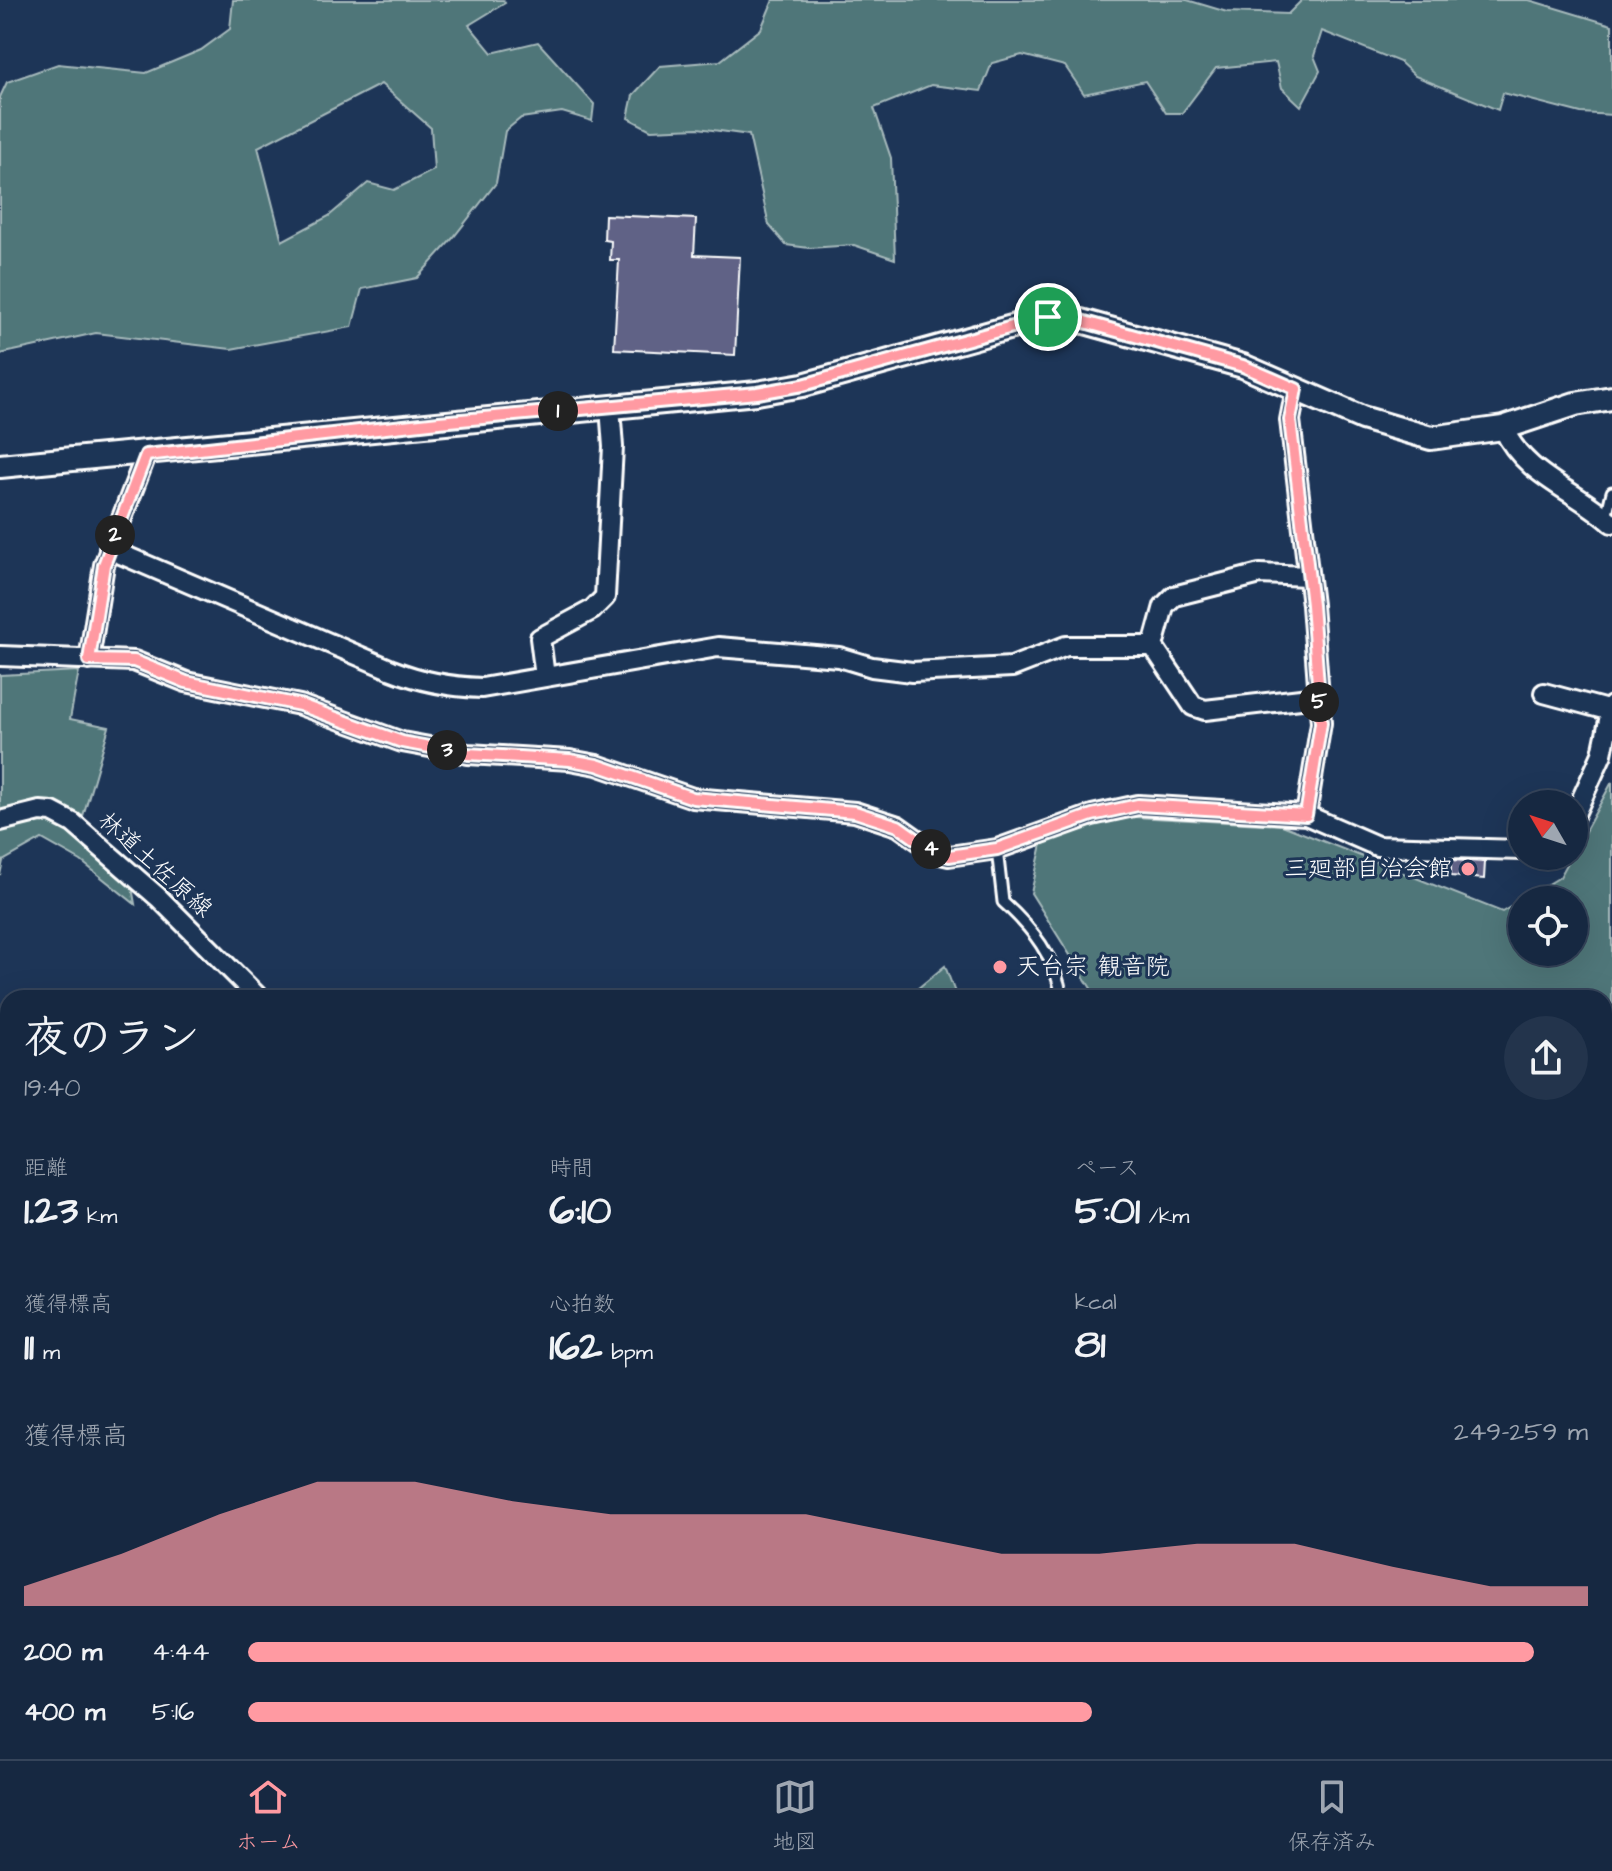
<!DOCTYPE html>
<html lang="ja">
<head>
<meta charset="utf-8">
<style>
	:root { --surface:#162841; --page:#23344c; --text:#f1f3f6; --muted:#9ea6b1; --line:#35445a; --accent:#ff9aa2 }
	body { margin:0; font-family:"Architects Daughter","Klee One",sans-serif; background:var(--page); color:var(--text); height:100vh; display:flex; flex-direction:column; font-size:30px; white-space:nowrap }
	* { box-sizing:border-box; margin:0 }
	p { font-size:26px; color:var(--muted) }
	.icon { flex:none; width:44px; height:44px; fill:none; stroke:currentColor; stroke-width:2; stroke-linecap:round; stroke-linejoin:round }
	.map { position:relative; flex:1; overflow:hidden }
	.panel { position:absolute; left:0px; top:990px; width:1612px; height:770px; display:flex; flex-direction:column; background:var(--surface); border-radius:24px 24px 0 0; box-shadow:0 8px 32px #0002,0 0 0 2px var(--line) }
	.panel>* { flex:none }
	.needle { width:52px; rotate:309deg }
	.fabs { position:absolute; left:1508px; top:790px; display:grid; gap:16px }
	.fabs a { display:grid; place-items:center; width:80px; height:80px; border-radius:50%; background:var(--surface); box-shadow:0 8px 32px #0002,0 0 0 2px var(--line); font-size:40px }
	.pin { position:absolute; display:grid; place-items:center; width:68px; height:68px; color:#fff; margin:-34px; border:4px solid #fff; border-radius:50%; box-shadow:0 2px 8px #0007 }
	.km { position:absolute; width:40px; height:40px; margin:-20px; border-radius:50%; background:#222; color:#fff; font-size:22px; line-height:40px; text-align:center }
	.round { display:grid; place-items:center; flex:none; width:84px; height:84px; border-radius:42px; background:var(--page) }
	.headline { display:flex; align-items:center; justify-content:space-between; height:136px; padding:0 24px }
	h1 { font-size:44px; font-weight:700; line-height:60px }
	.figures { display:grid; grid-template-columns:repeat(3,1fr); gap:12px; height:136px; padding:8px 24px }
	.figures div { display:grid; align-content:center }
	.figures b { font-size:40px; font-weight:700 }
	.figures small { font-size:22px; font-weight:400 }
	.figures p { font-size:22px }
	.chart { height:224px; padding:16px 24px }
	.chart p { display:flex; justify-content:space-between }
	.chart svg { width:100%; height:144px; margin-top:8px; fill:var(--accent); opacity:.7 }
	ul { padding:0 24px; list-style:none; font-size:26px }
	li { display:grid; grid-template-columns:128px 96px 1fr; align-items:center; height:60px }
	li i { height:20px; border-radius:10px; background:var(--accent) }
	.tab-bar { display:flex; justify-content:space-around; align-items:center; height:112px; border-top:2px solid var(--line); background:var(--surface); font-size:22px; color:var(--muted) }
	.tab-bar a { display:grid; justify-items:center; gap:4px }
	.tab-bar .current { color:var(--accent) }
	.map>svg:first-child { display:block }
</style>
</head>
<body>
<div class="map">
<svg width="1612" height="1759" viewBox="0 0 1612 1759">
	<rect width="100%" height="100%" fill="#1d3557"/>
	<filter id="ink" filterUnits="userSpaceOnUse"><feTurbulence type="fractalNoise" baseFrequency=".0125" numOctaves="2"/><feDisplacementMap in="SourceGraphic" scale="16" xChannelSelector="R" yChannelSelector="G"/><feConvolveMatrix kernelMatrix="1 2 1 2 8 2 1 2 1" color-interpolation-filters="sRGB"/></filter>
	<g filter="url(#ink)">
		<path fill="#4f7679" stroke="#a7babc" stroke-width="2" fill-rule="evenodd" d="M233,0H503L505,3L469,25L492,53L538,42L594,104L592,121L562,112L521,118L505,131L496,183L453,238L417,278L362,289L352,327L231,349L96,333L0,354V97L7,82L58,64L146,73L201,50L230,29ZM381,84L431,128L434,170L394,190L368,183L329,216L282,241L258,147Z
			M773,0H1187L1227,12L1288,14L1302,0H1529L1612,25V115L1581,113L1503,93L1498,110L1415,76L1400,62L1322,31L1314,56L1320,71L1301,106L1282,88L1276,62L1216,68L1182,113H1166L1145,81L1084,94L1065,66L1022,55L992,63L981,91L931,85L874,108L891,158L895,259L854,245L809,248L786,245L769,225L749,135L698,128L651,130L628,118L633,95L660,66L720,61L761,29Z
			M79,671L70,719L109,727L83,816L65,823L132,887L135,904L81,861L42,839L3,861L0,875V675Z
			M1612,782V1759H11L17,1752H1604V998H1097L1031,893L1042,844L1117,816L1282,825L1502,912L1560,877ZM1522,900H1574V952H1522Z
			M945,966L957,998H906Z
			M0,1016L4,1149L0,1154Z
			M8,1382V1583L0,1582V1383Z
			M8,1586V1666L0,1671V1597Z"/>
		<path fill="#606286" stroke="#fff" stroke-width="2" d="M605,215L696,219L694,255L740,257L735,355L614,349L619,260H610L611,241L604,240Z
			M1451,860L1485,862L1484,879L1451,876Z"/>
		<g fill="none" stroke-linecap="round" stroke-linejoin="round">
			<defs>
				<path id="service" d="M1606,517L1612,492
					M997,849L1003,902C1032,928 1056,958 1062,998"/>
				<path id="minor" d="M1296,389L1290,420L1312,605L1321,723L1306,815
					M1503,428C1525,476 1574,489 1612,523
					M109,549L392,670C422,682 449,687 482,688L718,647L839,657L872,667L912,672L1012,667L1066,646H1153
					M1153,646L1193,706L1205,710L1318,697
					M1153,646L1164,606L1174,596L1260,574L1307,576
					M0,656L134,661L186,682L300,705L402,742L468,754L570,760L597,765L693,798L855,812L898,826L936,853L949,856L997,849L1092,815L1138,805L1306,815L1377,846L1522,850
					M89,660L104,565L146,455
					M545,677L540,638L592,610L605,597L613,447L610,407
					M1544,693L1611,711
					M1574,816L1602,754L1612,706
					M0,821L40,811L52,812L73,823L159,898L259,998
					M31,1759L32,1752"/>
				<path id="tertiary" d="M0,466L757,393L803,385L1048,317L1081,321L1243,366L1362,418L1431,438L1503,428L1575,404L1612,398"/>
			</defs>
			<use href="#service" stroke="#fff" stroke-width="15"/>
			<use href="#minor" stroke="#fff" stroke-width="24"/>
			<use href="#tertiary" stroke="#fff" stroke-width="28"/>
			<use href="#service" stroke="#1d3557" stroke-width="9"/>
			<use href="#minor" stroke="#1d3557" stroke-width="18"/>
			<use href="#tertiary" stroke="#1d3557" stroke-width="22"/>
		</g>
	</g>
	<g fill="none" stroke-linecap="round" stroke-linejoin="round" filter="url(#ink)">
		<defs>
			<path id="route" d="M1048,317L1081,321L1243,366L1296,389L1290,420L1312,605L1321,723L1306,815L1138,805L1092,815L997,849L949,856L936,853L898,826L855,812L693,798L597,765L570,760L468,754L402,742L300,705L186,682L134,661L89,660L104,565L146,455L439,422L757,393L803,385Z"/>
		</defs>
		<use href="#route" stroke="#fff" stroke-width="16"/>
		<use href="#route" stroke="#ff9aa2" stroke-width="10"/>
	</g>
	<g fill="#ff9aa2" stroke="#1d3557" stroke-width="3">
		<circle cx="1468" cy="869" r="8"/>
		<circle cx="1000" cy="967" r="8"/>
	</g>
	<g text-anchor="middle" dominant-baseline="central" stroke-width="6" stroke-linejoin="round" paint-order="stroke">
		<g font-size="24" fill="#fff" stroke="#1d3557">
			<text transform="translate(155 865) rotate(42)">林道土佐原線</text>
		</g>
		<g font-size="24" fill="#fff" stroke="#1d3557" text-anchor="end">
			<text x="1452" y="869">三廻部自治会館</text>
			<text x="1016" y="967" text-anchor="start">天台宗 観音院</text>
		</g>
	</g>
</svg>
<div class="fabs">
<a><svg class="needle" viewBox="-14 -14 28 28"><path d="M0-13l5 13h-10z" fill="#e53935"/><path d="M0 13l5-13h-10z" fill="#9ea6b1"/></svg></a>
<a><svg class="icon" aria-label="locate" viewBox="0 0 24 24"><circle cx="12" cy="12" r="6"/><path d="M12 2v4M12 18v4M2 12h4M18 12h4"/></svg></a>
</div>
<div class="pin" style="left:1048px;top:317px;background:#1e9e55"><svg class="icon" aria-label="arrive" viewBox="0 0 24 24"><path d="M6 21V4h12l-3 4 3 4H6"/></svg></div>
<b class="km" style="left:558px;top:411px">1</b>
<b class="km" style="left:115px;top:535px">2</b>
<b class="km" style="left:447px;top:750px">3</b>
<b class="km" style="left:931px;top:849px">4</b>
<b class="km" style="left:1319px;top:702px">5</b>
<section class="panel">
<div class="headline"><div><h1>夜のラン</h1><p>19:40</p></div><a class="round"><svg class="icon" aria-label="share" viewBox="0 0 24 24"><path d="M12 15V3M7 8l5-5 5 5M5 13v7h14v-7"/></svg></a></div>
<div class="figures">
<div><p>距離</p><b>1.23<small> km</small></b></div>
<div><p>時間</p><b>6:10</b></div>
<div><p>ペース</p><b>5:01<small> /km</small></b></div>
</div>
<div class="figures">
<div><p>獲得標高</p><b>11<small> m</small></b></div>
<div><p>心拍数</p><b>162<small> bpm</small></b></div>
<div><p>kcal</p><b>81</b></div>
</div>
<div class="chart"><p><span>獲得標高</span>249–259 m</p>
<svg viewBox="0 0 160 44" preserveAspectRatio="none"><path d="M0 44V38L10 28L20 16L30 6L40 6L50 12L60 16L70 16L80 16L90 22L100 28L110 28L120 25L130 25L140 32L150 38L160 38V44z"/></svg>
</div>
<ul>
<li><b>200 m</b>4:44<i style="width:96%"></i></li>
<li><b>400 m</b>5:16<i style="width:63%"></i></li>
</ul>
</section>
</div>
<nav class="tab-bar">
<a class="current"><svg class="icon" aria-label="home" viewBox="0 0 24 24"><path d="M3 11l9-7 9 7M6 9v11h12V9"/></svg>ホーム</a>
<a><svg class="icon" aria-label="map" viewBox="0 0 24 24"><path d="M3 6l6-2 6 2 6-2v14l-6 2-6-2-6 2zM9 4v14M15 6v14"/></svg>地図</a>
<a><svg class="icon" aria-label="saved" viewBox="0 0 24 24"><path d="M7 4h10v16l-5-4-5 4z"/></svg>保存済み</a>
</nav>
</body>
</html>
